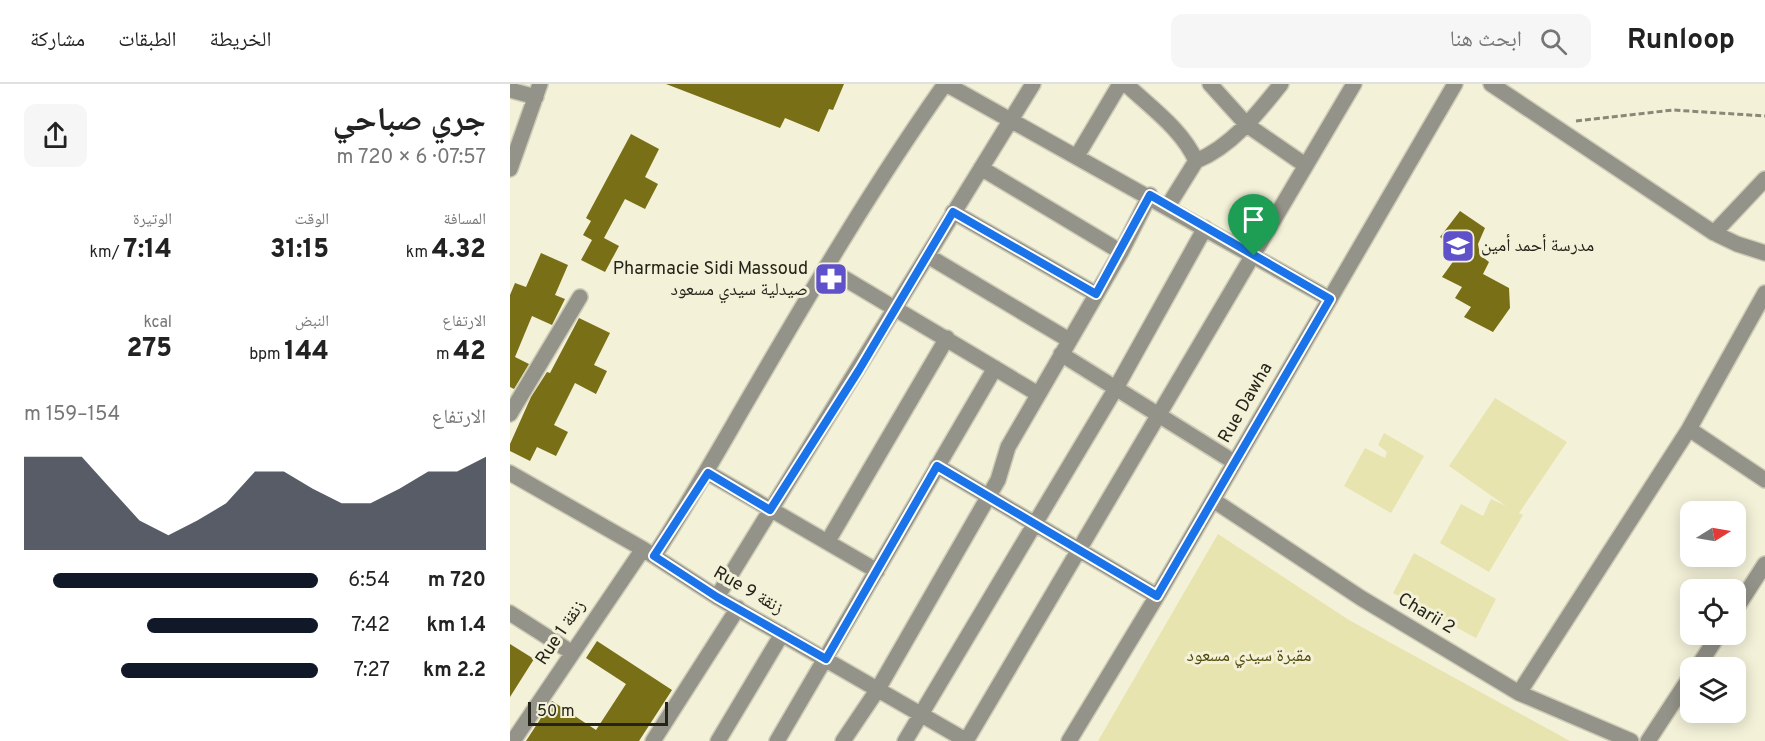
<!DOCTYPE html>
<html lang="ar">
<head>
<meta charset="utf-8">
<style>
	:root { --surface:#fff; --page:#f6f6f6; --text:#222; --muted:#767676; --line:#e0e0e0; --accent:#111827 }
	body { margin:0; font-family:Overpass,"Noto Naskh Arabic",sans-serif; background:var(--page); color:var(--text); direction:rtl; height:100vh; display:flex; flex-direction:column; font-size:22px; white-space:nowrap }
	* { box-sizing:border-box; margin:0 }
	p { font-size:20px; color:var(--muted) }
	.icon { flex:none; width:33px; height:33px; fill:none; stroke:currentColor; stroke-width:2; stroke-linecap:round; stroke-linejoin:round }
	.map { position:relative; flex:1; overflow:hidden; direction:ltr }
	.details { display:flex; flex-direction:column; background:var(--surface); width:510px }
	.details>* { flex:none }
	.needle { width:39px; rotate:79deg }
	.tools { position:absolute; left:1170px; top:417px; display:grid; gap:12px }
	.tools a { display:grid; place-items:center; width:66px; height:66px; border-radius:12px; background:var(--surface); box-shadow:0 3px 15px #0003; font-size:30px }
	.scale { position:absolute; left:18px; bottom:15px; width:140px; box-sizing:border-box; padding-left:6px; border:3px solid #24241a; border-top:0; font-size:16px; line-height:21px; white-space:nowrap; color:#24241a; -webkit-text-stroke:4px #f3f1d8; paint-order:stroke }
	.pin { position:absolute; display:grid; place-items:center; width:51px; height:51px; color:#fff; margin:-62px -26px; border-radius:50% 50% 50% 0; rotate:-45deg; box-shadow:0 0 6px #0007 }
	.pin .icon { rotate:45deg }
	.round { display:grid; place-items:center; flex:none; width:63px; height:63px; border-radius:12px; background:var(--page) }
	.headline { display:flex; align-items:center; justify-content:space-between; height:102px; padding:0 24px }
	h1 { font-size:33px; font-weight:800; line-height:45px }
	.figures { display:grid; grid-template-columns:repeat(3,1fr); gap:9px; height:102px; padding:6px 24px }
	.figures div { display:grid; align-content:center }
	.figures b { font-size:26px; font-weight:800 }
	.figures small { font-size:16px; font-weight:400 }
	.figures p { font-size:16px }
	.chart { height:168px; padding:12px 24px }
	.chart p { display:flex; justify-content:space-between }
	.chart svg { width:100%; height:108px; margin-top:6px; fill:var(--accent); opacity:.7 }
	ul { padding:0 24px; list-style:none; font-size:20px }
	li { display:grid; grid-template-columns:96px 72px 1fr; align-items:center; height:45px }
	li i { height:15px; border-radius:8px; background:var(--accent) }
	header { display:flex; align-items:center; gap:36px; box-sizing:border-box; height:84px; padding:0 30px; background:var(--surface); border-bottom:2px solid var(--line) }
	header strong { font-size:28px }
	nav { display:flex; gap:33px; margin-inline-start:auto; font-size:21px }
	.search { width:420px; height:54px; background:var(--page); display:flex; align-items:center; gap:15px; box-sizing:border-box; padding:0 21px; border-radius:12px; color:var(--muted); font-size:22px }
	main { display:flex; flex:1; min-height:0 }
	.map>svg:first-child { display:block }
</style>
</head>
<body>
<header>
<strong>Runloop</strong>
<div class="search"><svg class="icon" aria-label="search" viewBox="0 0 24 24"><circle cx="10" cy="10" r="6"/><path d="M15 15l6 6"/></svg>ابحث هنا</div>
<nav><a>الخريطة</a><a>الطبقات</a><a>مشاركة</a></nav>
</header>
<main>
<div class="map">
<svg width="1255" height="657" viewBox="0 0 1255 657">
	<rect width="100%" height="100%" fill="#f3f1d8"/>
	<path fill="#e8e4b0" d="M985,314L1057,358L1009,429L1013,431L979,488L930,459L951,420L973,432L981,415L996,422L939,382Z
		M874,349L914,372L881,429L834,402L855,364L875,374L877,368L868,361Z
		M708,450L839,536L1060,657H588Z
		M904,469L986,515L966,554L883,509Z"/>
	<path fill="#786f16" d="M156,0H334L323,26L319,25L309,48L275,34L270,44Z
		M121,50L149,65L135,93L148,100L135,125L115,115L94,154L109,162L95,188L71,176L82,156L73,151L81,137L76,134Z
		M950,127L975,144L968,160L970,171L979,178L973,190L999,204L1000,224L983,248L954,233L961,223L945,214L952,203L932,193L950,168L930,153Z
		M31,169L58,181L45,211L55,215L42,241L22,232L5,273L19,280L4,305L0,303V211L5,199L16,203Z
		M69,234L100,249L84,281L97,287L86,310L65,299L44,341L58,348L46,372L27,363L20,377L0,367V360L21,313L37,288L40,289Z
		M87,557L162,606L129,657H16L42,617L86,646L116,600L76,574Z
		M0,560L24,575L0,613Z"/>
	<g fill="none" stroke-linecap="round" stroke-linejoin="round">
		<defs>
			<path id="minor" d="M436,0L820,215
				M616,0C640,23 673,46 686,77L658,122
				M700,0L737,41L795,81
				M981,0L1204,149L1227,160L1255,169
				M0,6L26,13
				M567,72L610,0
				M686,77C721,63 748,29 771,0
				M471,84L611,168
				M0,85L30,0
				M443,128L586,210
				M1204,149L1255,95
				M418,172L559,256
				M317,184L528,310
				M551,270L724,378
				M0,330L70,213
				M1179,345L1255,396
				M427,382L647,512
				M0,389L133,465L207,513L457,657
				M198,389L367,487
				M703,416L851,514L1009,609L1121,657
				M318,457L437,254
				M144,472C181,416 213,358 247,300C306,199 367,96 435,0
				M207,513L523,0
				M1226,525L1255,480
				M0,529L61,568
				M1187,584L1209,550
				M1009,609L1179,345L1255,209
				M3,657L133,465
				M143,657L228,524
				M208,657L272,550
				M267,657L485,284
				M333,657L368,605L488,396L498,363L611,168L640,111
				M395,657L606,304L695,144
				M456,657L844,0
				M559,657L647,512L945,0
				M1138,657L1180,593"/>
		</defs>
		<use href="#minor" stroke="#ceccb6" stroke-width="18"/>
		<path stroke="#898876" stroke-width="3" stroke-dasharray="6 3" stroke-linecap="butt" d="M1066,37L1163,26L1255,32"/>
		<use href="#minor" stroke="#949389" stroke-width="15"/>
	</g>
	<g fill="none" stroke-linecap="round" stroke-linejoin="round">
		<defs>
			<path id="route" d="M640,111L820,215L647,512L427,382L316,575L207,513L144,472L198,389L260,426L349,286L443,128L586,210Z"/>
		</defs>
		<use href="#route" stroke="#fff" stroke-width="12"/>
		<use href="#route" stroke="#1a73e8" stroke-width="8"/>
	</g>
	<defs>
		<symbol id="school-square" viewBox="-11 -11 22 22"><rect x="-9" y="-9" width="18" height="18" rx="4" fill="#5f51ca" stroke="#f3f1d8"/><path d="M0-5L7-2L0 1L-7-2ZM-4 1L0 2.5L4 1V4Q0 6-4 4Z" fill="#fff"/></symbol>
		<symbol id="pharmacy-square" viewBox="-11 -11 22 22"><rect x="-9" y="-9" width="18" height="18" rx="4" fill="#5f51ca" stroke="#f3f1d8"/><path d="M-2-6h4v4h4v4h-4v4h-4v-4h-4v-4h4Z" fill="#fff"/></symbol>
	</defs>
	<g fill-rule="evenodd">
		<use href="#school-square" x="929" y="143" width="38" height="38"/>
		<use href="#pharmacy-square" x="302" y="176" width="38" height="38"/>
	</g>
	<g text-anchor="middle" dominant-baseline="central" stroke-width="6" stroke-linejoin="round" paint-order="stroke">
		<g font-size="18" fill="#24241a" stroke="#f3f1d8" text-anchor="start">
			<text x="971" y="162">مدرسة أحمد أمين</text>
			<text x="298" y="185" text-anchor="end">Pharmacie Sidi Massoud<tspan x="298" dy="21">صيدلية سيدي مسعود</tspan></text>
		</g>
		<g font-size="18" fill="#24241a" stroke="#f3f1d8">
			<text transform="translate(736 319) rotate(-60)">Rue Dawha</text>
			<text transform="translate(238 507) rotate(30)">Rue 9 زنقة</text>
			<text transform="translate(916 530) rotate(31)">Charii 2</text>
			<text transform="translate(51 549) rotate(-56)">Rue 1 زنقة</text>
		</g>
		<g font-size="18" fill="#534d0c" stroke="#f3f1d8">
			<text x="739" y="572">مقبرة سيدي مسعود</text>
		</g>
	</g>
</svg>
<div class="tools">
<a><svg class="needle" viewBox="-14 -14 28 28"><path d="M0-13l5 13h-10z" fill="#e53935"/><path d="M0 13l5-13h-10z" fill="#767676"/></svg></a>
<a><svg class="icon" aria-label="locate" viewBox="0 0 24 24"><circle cx="12" cy="12" r="6"/><path d="M12 2v4M12 18v4M2 12h4M18 12h4"/></svg></a>
<a><svg class="icon" aria-label="layers" viewBox="0 0 24 24"><path d="M12 4l9 5-9 5-9-5zM3 14l9 5 9-5"/></svg></a>
</div>
<div class="scale">50 m</div>
<div class="pin" style="left:744px;top:172px;background:#1e9e55"><svg class="icon" aria-label="arrive" viewBox="0 0 24 24"><path d="M6 21V4h12l-3 4 3 4H6"/></svg></div>
</div>
<section class="details">
<div class="headline"><div><h1>جري صباحي</h1><p>07:57 · 6 × 720 m</p></div><a class="round"><svg class="icon" aria-label="share" viewBox="0 0 24 24"><path d="M12 15V3M7 8l5-5 5 5M5 13v7h14v-7"/></svg></a></div>
<div class="figures">
<div><p>المسافة</p><b>4.32<small> km</small></b></div>
<div><p>الوقت</p><b>31:15</b></div>
<div><p>الوتيرة</p><b>7:14<small> /km</small></b></div>
</div>
<div class="figures">
<div><p>الارتفاع</p><b>42<small> m</small></b></div>
<div><p>النبض</p><b>144<small> bpm</small></b></div>
<div><p>kcal</p><b>275</b></div>
</div>
<div class="chart"><p><span>الارتفاع</span>154–159 m</p>
<svg viewBox="0 0 160 44" preserveAspectRatio="none"><path d="M0 44V6L10 6L20 6L30 19L40 32L50 38L60 32L70 25L80 12L90 12L100 19L110 25L120 25L130 19L140 12L150 12L160 6V44z"/></svg>
</div>
<ul>
<li><b>720 m</b>6:54<i style="width:90%"></i></li>
<li><b>1.4 km</b>7:42<i style="width:58%"></i></li>
<li><b>2.2 km</b>7:27<i style="width:67%"></i></li>
</ul>
</section>
</main>
</body>
</html>
